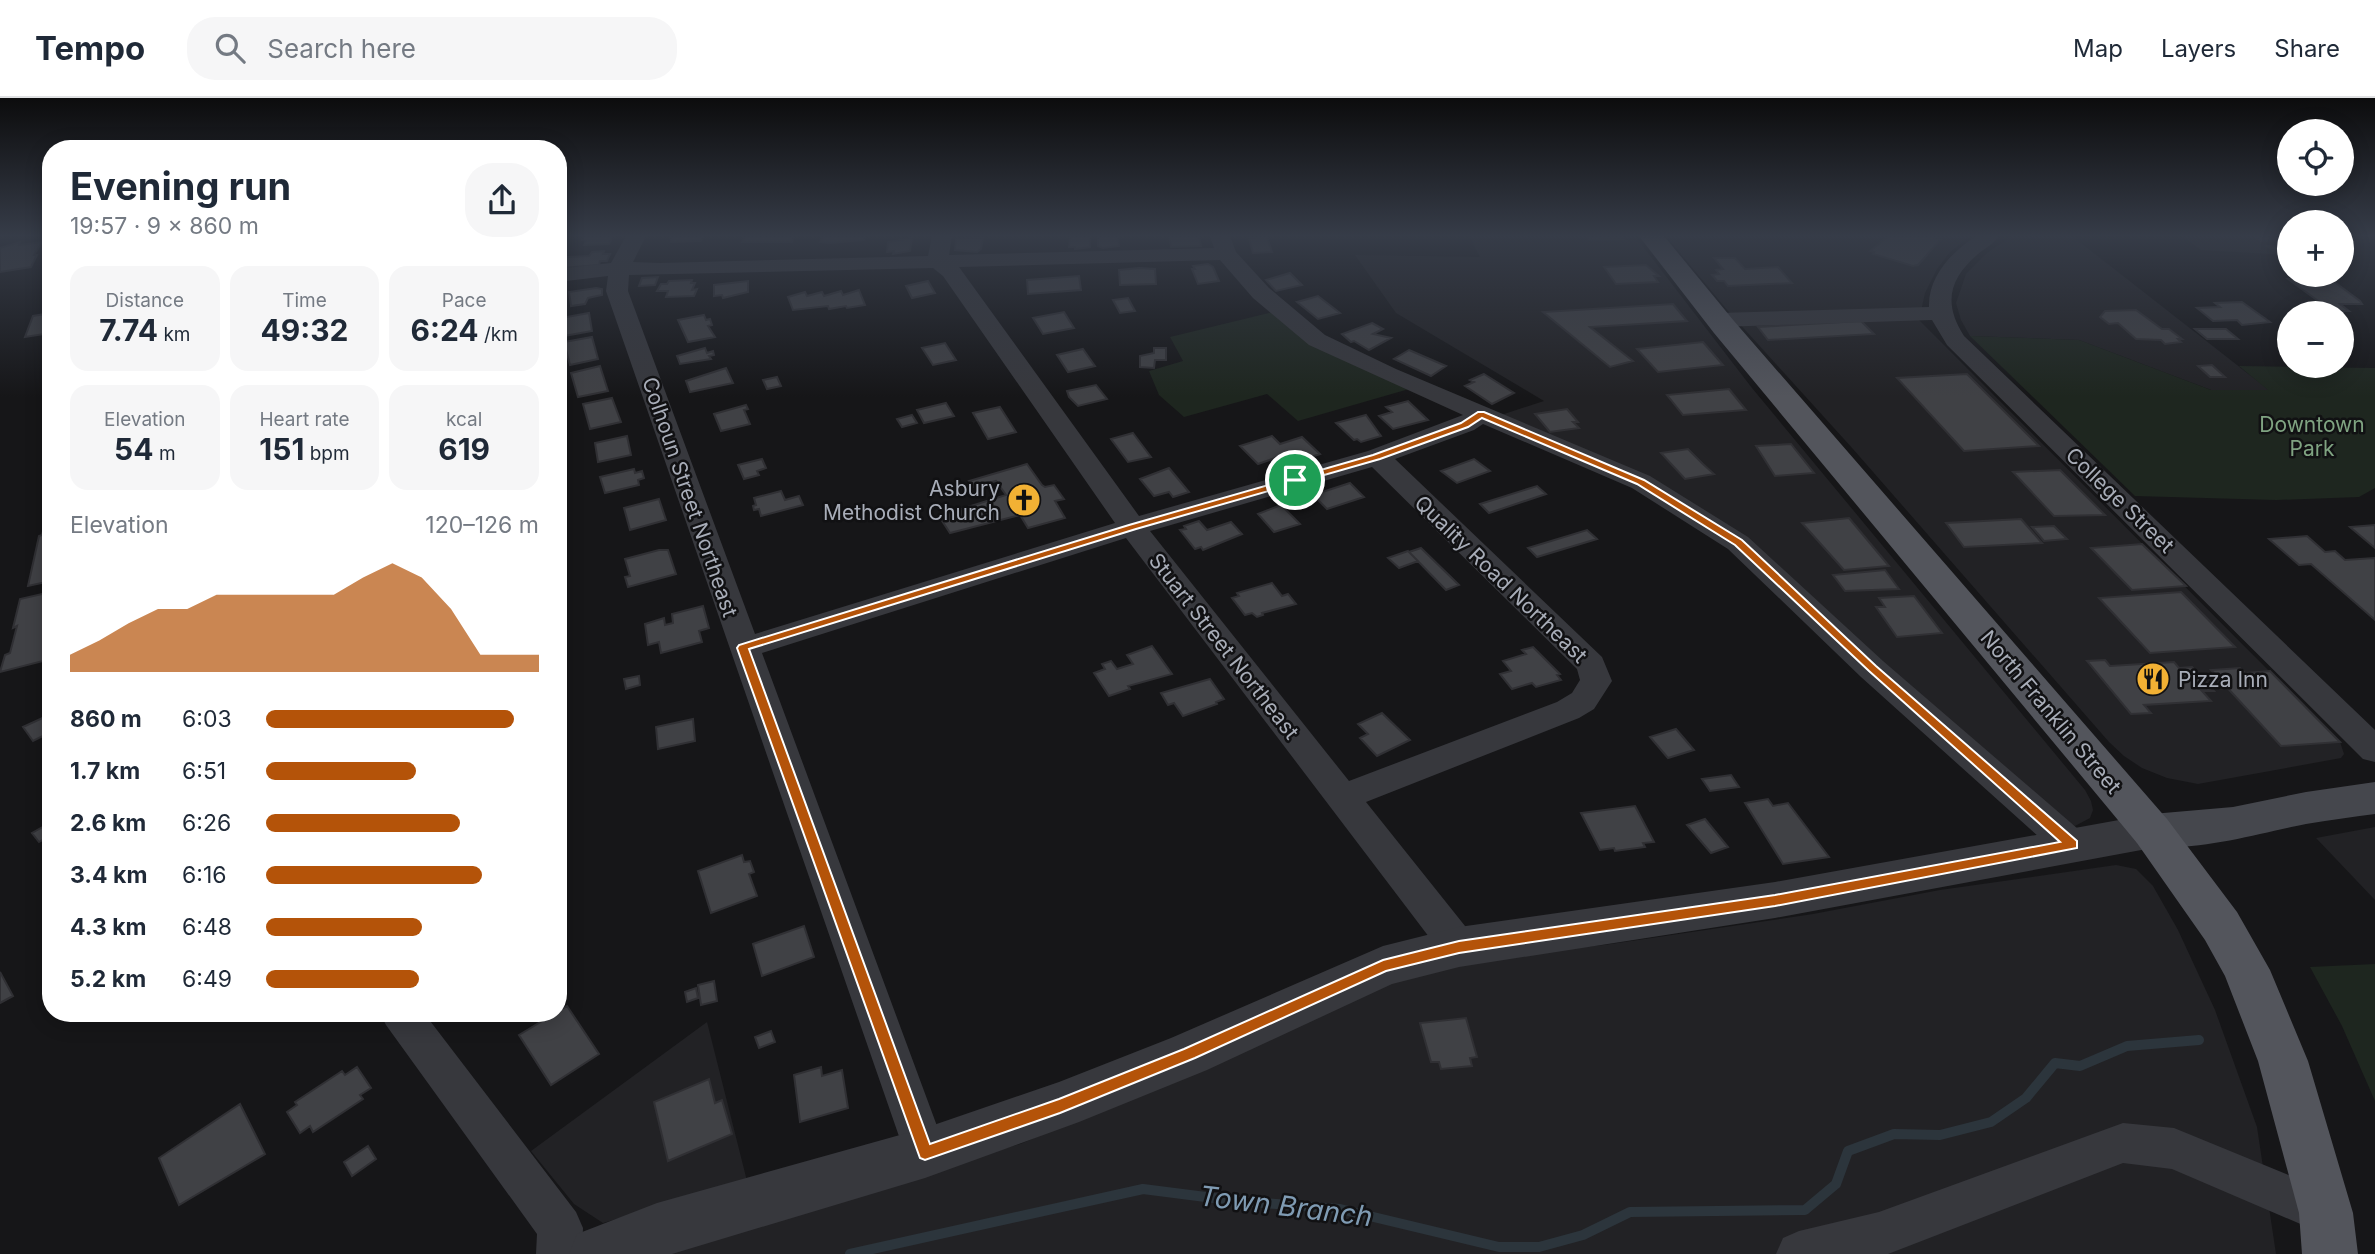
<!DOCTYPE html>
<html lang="en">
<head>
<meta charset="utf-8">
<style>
	:root { --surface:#fff; --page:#f6f6f7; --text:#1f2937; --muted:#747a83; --line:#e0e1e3; --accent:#b45309 }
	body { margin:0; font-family:Inter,sans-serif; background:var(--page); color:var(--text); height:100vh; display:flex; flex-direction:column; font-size:26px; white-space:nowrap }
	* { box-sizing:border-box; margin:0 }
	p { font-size:23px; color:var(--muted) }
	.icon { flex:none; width:38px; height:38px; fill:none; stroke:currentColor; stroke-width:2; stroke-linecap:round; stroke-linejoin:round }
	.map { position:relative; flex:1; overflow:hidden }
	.details { position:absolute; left:42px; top:42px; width:525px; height:882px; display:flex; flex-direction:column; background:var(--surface); border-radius:28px; box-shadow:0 4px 18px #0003 }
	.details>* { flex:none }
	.fabs { position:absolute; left:2277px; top:21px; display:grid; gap:14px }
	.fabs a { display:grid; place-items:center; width:77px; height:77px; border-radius:50%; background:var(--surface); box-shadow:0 4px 18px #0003; font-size:35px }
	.pin { position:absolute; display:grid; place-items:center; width:60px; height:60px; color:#fff; margin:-30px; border:4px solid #fff; border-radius:50%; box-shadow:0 2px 7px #0007 }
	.round { display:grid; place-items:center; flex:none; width:74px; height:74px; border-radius:28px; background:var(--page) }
	.headline { display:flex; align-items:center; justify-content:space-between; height:119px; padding:0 28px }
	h1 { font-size:38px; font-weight:700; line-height:52px }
	.metrics { display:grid; grid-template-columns:repeat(3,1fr); gap:10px; height:119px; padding:7px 28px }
	.metrics div { display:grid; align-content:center; border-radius:18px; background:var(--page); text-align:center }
	.metrics b { font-size:30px; font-weight:700 }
	.metrics small { font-size:19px; font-weight:400 }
	.metrics p { font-size:19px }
	.chart { height:196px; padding:14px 28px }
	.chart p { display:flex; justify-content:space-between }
	.chart svg { width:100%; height:126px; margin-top:7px; fill:var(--accent); opacity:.7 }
	ul { padding:0 28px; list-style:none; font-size:23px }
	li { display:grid; grid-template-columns:112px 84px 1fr; align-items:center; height:52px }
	li i { height:18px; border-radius:9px; background:var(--accent) }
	header { display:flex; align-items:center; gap:42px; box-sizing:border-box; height:98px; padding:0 35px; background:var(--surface); border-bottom:2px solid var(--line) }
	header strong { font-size:33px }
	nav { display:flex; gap:38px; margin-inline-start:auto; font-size:24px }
	.search { width:490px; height:63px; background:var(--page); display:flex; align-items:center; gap:18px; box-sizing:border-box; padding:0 24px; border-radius:28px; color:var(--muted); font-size:26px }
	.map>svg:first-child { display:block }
</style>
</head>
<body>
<header>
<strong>Tempo</strong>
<div class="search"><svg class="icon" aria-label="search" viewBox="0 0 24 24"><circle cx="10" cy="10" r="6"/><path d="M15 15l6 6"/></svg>Search here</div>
<nav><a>Map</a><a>Layers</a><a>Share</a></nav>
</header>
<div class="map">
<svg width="2375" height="1156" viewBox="0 0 2375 1156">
	<rect width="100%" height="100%" fill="#161618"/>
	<path fill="#222225" d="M1469,138H1635L1752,290L2085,692L2091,703L2093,712L2090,720L2075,728L2064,722L1752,450L1498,318L1544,303L1396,215L1355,157L1480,159Z
		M1666,138H1971L1950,154L1937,171L1925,195L1919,222L2340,644L2344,656L2341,660L2198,686L2167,680L2142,670L2124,658L2109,644L1853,351L1728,213Z
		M2012,138H2072L2269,292H2211L2079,242L1970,238L1961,222L1956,205L1966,176L1987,155Z
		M2182,138H2289V157L2201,152Z
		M2375,729V802L2316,740Z
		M2116,767L2136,771L2153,788L2178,832L2215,912L2257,1029L2276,1156H652L1020,1046L1189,976L1392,885L1435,873L1532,854L1604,847L1813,816L1940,792Z
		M707,924L747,1083L603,1125L574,1106L531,1053Z"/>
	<path fill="#1e261f" d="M1273,214L1409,291L1298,323L1267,296L1184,319L1159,297L1149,273L1183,263L1170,239Z
		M1970,238L2079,242L2211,292H2268L2239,268L2375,270V390L2359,399L2276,402L2135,398Z
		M2375,866V1003L2342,928L2310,869Z"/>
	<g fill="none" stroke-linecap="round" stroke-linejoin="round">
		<path stroke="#2c353c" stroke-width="10" d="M850,1156L1143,1091L1237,1103L1340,1111L1499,1149H1539L1583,1137L1630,1114L1805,1112L1836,1086L1848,1053L1894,1036L1940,1037L1991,1024L2026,1000L2055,965L2080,968L2127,948L2199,942"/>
	</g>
	<path fill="#404145" stroke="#303034" stroke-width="2" d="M584,138H612V140L609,146L584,147L586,142H582Z
		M670,138H703L701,143L671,144Z
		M745,138H794L792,144H742Z
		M823,138H865L864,142L829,145L820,144Z
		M1070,138H1090V149L1075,151V149H1069Z
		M1098,138H1118L1119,148L1103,150L1098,148Z
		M1169,138H1199L1201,148L1171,149Z
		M1586,138H1622L1624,141L1589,142Z
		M1889,138H1929L1941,141L1918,167L1913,168L1873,156L1874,154L1870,153Z
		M2254,138H2289V142L2261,143Z
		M1267,139L1272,154L1253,155L1249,140Z
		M912,140L910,153L893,156L894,153L887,154L888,144Z
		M983,140L981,151L977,154L955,152L956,141Z
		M20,144L19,147L42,144L34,157H37L31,169L0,174V150Z
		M2289,147V156H2279L2267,148Z
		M604,153L603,156H610L607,163H600L599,167L562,170L567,159L589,158L592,154Z
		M1714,160H1735L1745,171L1778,169L1792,185L1728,188L1724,183H1717L1712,177L1719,176L1716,172L1723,171Z
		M1208,166L1213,169L1219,183L1198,186L1192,171H1195L1193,168Z
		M1646,167L1659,178H1654L1658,184L1616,186L1604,169Z
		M1139,170L1155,171L1156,186L1120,187L1119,172Z
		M1290,175L1302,187L1276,193L1266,182Z
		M1079,178L1081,192L1028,196L1027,182Z
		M658,179L655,187L639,188L642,180Z
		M2329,180L2360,203L2362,206H2340L2349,213H2332L2288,181Z
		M692,182L691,185H695L692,192L697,191L694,198L666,199L668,193H657L661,186H667L669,183Z
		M748,183V194L723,200L722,197L714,198V187Z
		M928,183L935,195L912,200L906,188Z
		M596,190L602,191V197L588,200L585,206L571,208L569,194Z
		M859,192L865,207L847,210L846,208L829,211L828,208L793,212L788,199L805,194L807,198L822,194L824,198L841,193L843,197Z
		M1318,198L1340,215L1318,221L1297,204Z
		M1128,200L1135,213L1120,215L1113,202Z
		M2242,204L2270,224L2242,227L2237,222L2213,223L2197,210L2220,209L2215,205Z
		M1673,206L1687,223L1590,229L1633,263L1610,269L1543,214Z
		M2136,212L2162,231H2169L2182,241H2178L2181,244L2165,246L2161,242L2136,241L2118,225L2109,226L2100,219L2105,213Z
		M1064,214L1074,230L1043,236L1033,220Z
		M51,215V235L25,239L33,218Z
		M589,215L592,233L564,238L561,220Z
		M704,217L706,222L710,221L712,227L708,228L715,239L688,244L678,222Z
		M1861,223L1874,236L1768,242L1758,229Z
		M1372,225L1383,231L1373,236L1391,240L1369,252L1354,243L1351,244L1342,236Z
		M2195,231H2226L2238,241H2207Z
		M592,239L598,261L570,267L564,244Z
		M1703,244L1723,267L1658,274L1637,251Z
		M945,245L956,262L933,267L922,250Z
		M705,250L707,255L713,253L714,257L709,258L711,261L680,266L677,258Z
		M1154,250H1166V262H1155L1154,270L1140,269V258L1154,255Z
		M1083,251L1095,268L1068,274L1057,257Z
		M1409,252L1446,268L1431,278L1394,261Z
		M2212,267L2225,279H2210L2198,268Z
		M600,268L608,293L578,299L571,275Z
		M726,270L733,285L690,294L686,283Z
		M1484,276L1514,295L1492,306L1465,288L1474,284L1470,282Z
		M1967,276L2039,348L1964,353L1897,280Z
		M777,279L781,288L767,291L763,282Z
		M1096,287L1107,301L1078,308L1069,299L1067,293Z
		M1729,291L1746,312L1683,317L1667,297Z
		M612,300L621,324L590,331L583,306Z
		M1408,303L1428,322L1393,331L1379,318L1392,314L1386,309Z
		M946,305L954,318L924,325L917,312Z
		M746,307L748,311L744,312L750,326L721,333L714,316Z
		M1000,309L1016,334L988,341L973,315Z
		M1567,311L1578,324H1573L1579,330L1550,334L1535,316Z
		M912,317L917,325L902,329L897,321Z
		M1366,317L1381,338L1361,344L1357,341L1354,342L1336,325Z
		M1133,335L1151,359L1128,364L1111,341Z
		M627,338L631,357L598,364L595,345Z
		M1272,338L1280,346L1302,339L1320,356L1296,364L1287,356L1258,366L1240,348Z
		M1791,346L1814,375L1775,378L1756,348Z
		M1688,351L1703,366L1714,376L1685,381L1661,355Z
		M762,361L766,370L757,373L759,377L744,381L738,367Z
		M1474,361L1490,373L1457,385L1441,373Z
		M1027,366L1042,387L1045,389L1054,387L1064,401L1055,403L1065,420L1028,430L1020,417L950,435L939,418L1006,397L996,383L974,389L969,383Z
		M1169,370L1189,394L1173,399L1169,394L1154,398L1140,381Z
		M634,371L635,375L642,373L644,380L638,382L639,387L605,395L600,379Z
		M2060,372L2105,417L2054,418L2013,374Z
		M1350,385L1364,399L1327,411L1313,397Z
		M1537,388L1546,396L1489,415L1480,406Z
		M781,393L785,402L799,398L803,407L761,418L759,411L754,412L753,408L756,407L754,400Z
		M659,401L666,422L630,432L624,410Z
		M1281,407L1300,426L1274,434L1258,416Z
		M51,413V483L28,488L39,438L42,437L48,414Z
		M1849,420L1889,468L1844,472L1802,425Z
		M2021,421L2042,445L1964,449L1946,425Z
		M1199,423L1207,432L1231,424L1242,436L1203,452L1201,449L1195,451L1180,432L1186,431L1184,428Z
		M2375,427V450L2350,429Z
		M2054,428L2067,441L2044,443L2032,429Z
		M1587,432L1597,441L1537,459L1528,450Z
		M2307,438L2325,454L2335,453L2345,462L2375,460V522L2311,466L2299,467L2269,441Z
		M2142,446L2186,488L2132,492L2091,450Z
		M1421,450L1459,487L1446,492L1409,454Z
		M659,452H668L676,476L628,489L625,479L630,478L625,461Z
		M1408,453L1418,463L1399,470L1388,460Z
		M1885,472L1899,491L1845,493L1833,477Z
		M1272,485L1282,498L1288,496L1296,506L1262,515L1263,517L1257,519L1252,515L1245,517L1232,500L1239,498L1237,495Z
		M51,494V548L47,562L0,574L5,557L10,555L17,528L13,530L20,501Z
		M2181,494L2235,549L2150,555L2099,500Z
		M1914,498L1942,535L1897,539L1876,509H1885L1879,500Z
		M703,508L709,530L699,533L702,544L661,555L659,544L648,547L645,526L664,520L665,527L673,525L672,516Z
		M1152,548L1172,576L1128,588L1130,591L1109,598L1094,575L1105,571L1102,566L1111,563L1117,571L1133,566L1127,557Z
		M1533,549L1560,576L1557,577L1561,582L1536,589L1532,585L1512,591L1500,576L1511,573L1503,563L1526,556L1522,552Z
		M2105,562L2110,568L2174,564L2179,570L2192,569L2214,593H2202L2211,603L2144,607L2151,615L2131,616L2087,563Z
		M2240,570L2245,575L2270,573L2340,644L2281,648L2211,572Z
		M639,578L640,587L626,591L624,581Z
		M1210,581L1224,601L1216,604L1217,606L1183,618L1174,605L1168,607L1161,595Z
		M1382,615L1410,642L1377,658L1360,640L1368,636L1358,626Z
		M51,616V634L33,643L23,629Z
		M693,621L695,643L658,651L656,629Z
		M1676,631L1694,652L1668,660L1650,639Z
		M1731,677L1739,689L1710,693L1702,681Z
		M1768,701L1773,708L1788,705L1829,759L1783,766L1745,705Z
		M1635,708L1654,744L1643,745L1645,749L1615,753L1614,750L1600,752L1581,715Z
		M1705,721L1728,749L1711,755L1687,727Z
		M48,726L51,737L39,744L32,735Z
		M742,757L744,764L750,763L754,774L749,776L757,798L711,815L698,773Z
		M804,828L814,859L762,878L753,846Z
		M0,874L13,898L0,905Z
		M714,883L717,903L701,907L698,887Z
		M696,890L698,900L687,904L685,894Z
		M567,908L599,956L551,987L519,937Z
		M1466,920L1477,959L1470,960L1472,968L1441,971L1439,964H1431L1420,925Z
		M771,933L775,944L759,950L755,939Z
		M357,969L371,990L360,997L363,1001L313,1034L310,1028L300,1035L287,1014L297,1007L295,1004L342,973L345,977Z
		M821,969L822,978L842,972L848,1010L800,1024L794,977Z
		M709,981L715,1005L722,1002L732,1036L668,1063L654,1004Z
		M240,1006L265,1056L179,1107L159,1060Z
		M368,1048L376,1061L352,1078L344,1064Z"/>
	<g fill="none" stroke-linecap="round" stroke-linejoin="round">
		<path fill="#37383d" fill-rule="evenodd" d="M626,138H646L633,164L660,165L928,158L932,138H952L949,157L1214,150L1210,138H1230L1236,154L1269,190L1325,237L1396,271L1650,378L1748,439L1883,563L2085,737L2090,747L2085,757L2072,761L2059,757L1861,579L1728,451L1632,390L1483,326L1474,332L1395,361L1602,559L1612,583L1594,611L1579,620L1366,704L1473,838L1478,849L1473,860L1459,865L1445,860L1126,440L762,555L947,1055L940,1070L925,1076L910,1070L606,193L608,178L558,184V171L611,165ZM1220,162L1253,200L1309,247L1463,317L1368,353L1139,418L959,169ZM933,170L943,178L1115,425L755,536L628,193L629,177ZM1372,369L1577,571L1580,582L1572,595L1557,604L1349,683L1150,433Z
			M1976,138H1999C1994,146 1985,150 1978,156C1949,181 1943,205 1964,238L2375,632V664L2363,661L1947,247L1932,222L1718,229L1710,227L1707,222L1710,217L1718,215L1929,209C1928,178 1952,154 1976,138Z
			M380,915H424L576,1114L583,1130L582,1156H536L537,1136L386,927Z
			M2123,1025L2174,1030L2342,1099L2348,1115L2342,1131L2326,1137L2172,1071L2123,1065L1888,1156H1776L1783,1140L1799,1133L1879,1114Z"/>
		<path fill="#37383d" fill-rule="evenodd" d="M2152,716L2167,721L2174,733L2167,745L2152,750L1775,820L1459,869L1392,886L1207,972L1079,1024L925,1080L672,1156H569L577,1136L657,1105L925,1030L1059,984L1171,940L1383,848L1459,829L1775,784Z"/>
		<path fill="#45474d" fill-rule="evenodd" d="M2375,684V716C2352,719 2329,722 2306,726C2260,735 2181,759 2137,745L2130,733L2137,721L2152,716L2233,709L2306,694Z"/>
		<path fill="#53555c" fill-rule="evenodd" d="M1639,138H1664L1734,223L2167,721L2237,814L2270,872L2308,963L2353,1115L2358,1156H2302L2299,1115L2258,963L2225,878L2205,842L2137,745L1714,235Z"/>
	</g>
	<linearGradient id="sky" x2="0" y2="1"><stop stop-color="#0c0c0d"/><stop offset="0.46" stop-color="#363c48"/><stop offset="1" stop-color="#363c48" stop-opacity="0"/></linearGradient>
	<rect width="2375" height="299" fill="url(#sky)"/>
	<path fill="#b45309" stroke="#fff" stroke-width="2" fill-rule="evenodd" d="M1478,314H1484L1644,382L1742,442L1876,568L2077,743V750L1775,808L1459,855L1386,873L1195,960L1060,1015L925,1062L920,1060L737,550L739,547L1129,427L1373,357L1461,325ZM1482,320L1637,386L1735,447L1869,573L2060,744L1775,797L1459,843L1383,862L1184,951L1059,1001L930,1046L749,551L1136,431L1380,361L1468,329Z"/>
	<defs>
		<symbol id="church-disc" viewBox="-11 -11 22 22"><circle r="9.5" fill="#f2b134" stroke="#111113"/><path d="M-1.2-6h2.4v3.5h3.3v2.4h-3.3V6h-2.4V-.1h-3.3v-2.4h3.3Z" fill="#111"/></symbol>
		<symbol id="restaurant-disc" viewBox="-11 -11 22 22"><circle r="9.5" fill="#f2b134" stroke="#111113"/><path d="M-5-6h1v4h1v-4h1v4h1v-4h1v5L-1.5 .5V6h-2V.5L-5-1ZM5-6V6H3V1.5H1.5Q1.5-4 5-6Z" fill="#111"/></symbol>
	</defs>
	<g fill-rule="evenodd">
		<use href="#church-disc" x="1005" y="383" width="38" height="38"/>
		<use href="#restaurant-disc" x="2134" y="562" width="38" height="38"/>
	</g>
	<g text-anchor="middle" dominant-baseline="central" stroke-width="5" stroke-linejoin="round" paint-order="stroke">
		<g font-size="21" fill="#7fa381" stroke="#111113">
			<text x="2312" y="326">Downtown<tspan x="2312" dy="24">Park</tspan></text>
		</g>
		<g font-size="21" fill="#a8adb8" stroke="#111113" text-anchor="end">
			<text x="1000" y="390">Asbury<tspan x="1000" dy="24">Methodist Church</tspan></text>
			<text x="2178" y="581" text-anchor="start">Pizza Inn</text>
		</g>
		<g font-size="21" fill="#a8adb8" stroke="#111113">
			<text transform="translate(690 399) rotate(71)">Colhoun Street Northeast</text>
			<text transform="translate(2120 402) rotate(44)">College Street</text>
			<text transform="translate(1501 481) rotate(44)">Quality Road Northeast</text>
			<text transform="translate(1224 548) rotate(52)">Stuart Street Northeast</text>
			<text transform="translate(2051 614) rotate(50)">North Franklin Street</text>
		</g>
		<g font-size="28" font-style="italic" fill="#7f9bb3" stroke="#111113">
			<text transform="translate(1286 1108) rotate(7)">Town Branch</text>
		</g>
	</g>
</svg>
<div class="fabs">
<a><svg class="icon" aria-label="locate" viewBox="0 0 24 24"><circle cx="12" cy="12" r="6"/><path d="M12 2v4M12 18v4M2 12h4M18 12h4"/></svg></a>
<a>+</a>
<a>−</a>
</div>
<div class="pin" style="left:1295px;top:382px;background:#1e9e55"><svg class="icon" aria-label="arrive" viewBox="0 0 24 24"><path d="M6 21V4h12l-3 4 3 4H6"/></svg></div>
<section class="details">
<div class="headline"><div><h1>Evening run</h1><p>19:57 · 9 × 860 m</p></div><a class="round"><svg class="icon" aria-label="share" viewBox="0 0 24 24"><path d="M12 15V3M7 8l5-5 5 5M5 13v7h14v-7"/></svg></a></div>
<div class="metrics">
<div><p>Distance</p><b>7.74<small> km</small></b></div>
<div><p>Time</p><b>49:32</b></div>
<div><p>Pace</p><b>6:24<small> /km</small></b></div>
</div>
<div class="metrics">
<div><p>Elevation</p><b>54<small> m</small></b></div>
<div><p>Heart rate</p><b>151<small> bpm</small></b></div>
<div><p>kcal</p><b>619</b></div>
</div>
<div class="chart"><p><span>Elevation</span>120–126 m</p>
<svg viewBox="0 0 160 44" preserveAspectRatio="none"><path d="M0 44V38L10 33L20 27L30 22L40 22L50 17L60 17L70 17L80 17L90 17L100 11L110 6L120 11L130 22L140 38L150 38L160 38V44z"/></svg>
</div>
<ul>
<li><b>860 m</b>6:03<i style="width:91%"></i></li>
<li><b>1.7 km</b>6:51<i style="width:55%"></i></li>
<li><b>2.6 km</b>6:26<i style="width:71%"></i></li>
<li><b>3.4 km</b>6:16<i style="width:79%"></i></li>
<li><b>4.3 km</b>6:48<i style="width:57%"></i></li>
<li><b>5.2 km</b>6:49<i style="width:56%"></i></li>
</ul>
</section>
</div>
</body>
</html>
